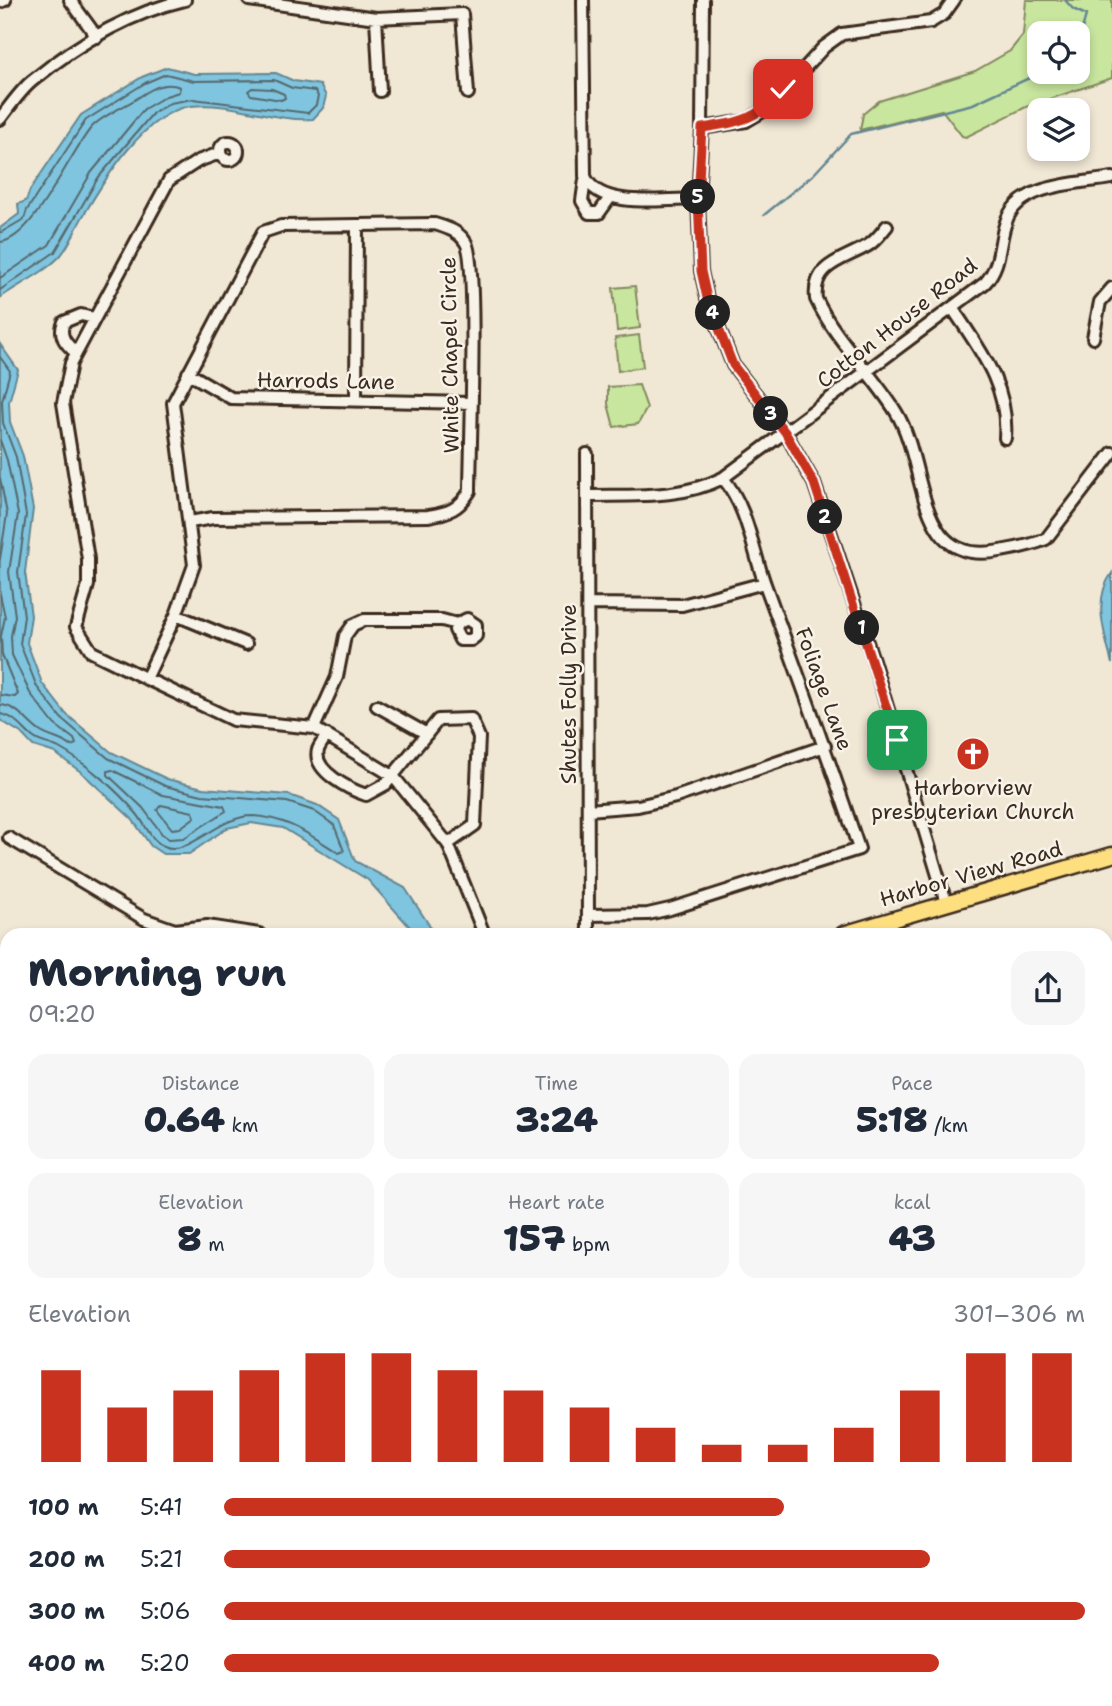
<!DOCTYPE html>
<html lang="en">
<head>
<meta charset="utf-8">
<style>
	:root { --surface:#fff; --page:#f6f6f7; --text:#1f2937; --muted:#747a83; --accent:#c8321e }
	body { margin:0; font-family:"Shantell Sans",sans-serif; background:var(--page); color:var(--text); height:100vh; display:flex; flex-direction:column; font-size:26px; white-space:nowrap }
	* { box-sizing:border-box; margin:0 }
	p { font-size:23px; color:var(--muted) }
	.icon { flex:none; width:38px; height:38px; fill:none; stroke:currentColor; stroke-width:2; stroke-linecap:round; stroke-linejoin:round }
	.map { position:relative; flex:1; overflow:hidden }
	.drawer { position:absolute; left:0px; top:928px; width:1113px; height:779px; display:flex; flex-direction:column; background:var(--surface); border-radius:21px 21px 0 0; box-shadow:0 4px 10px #0003 }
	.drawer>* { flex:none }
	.fabs { position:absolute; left:1027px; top:21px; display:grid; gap:14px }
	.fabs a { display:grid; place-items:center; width:63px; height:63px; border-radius:14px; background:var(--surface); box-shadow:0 4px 10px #0003; font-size:35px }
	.pin { position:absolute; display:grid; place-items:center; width:60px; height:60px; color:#fff; margin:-30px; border-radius:14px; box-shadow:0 4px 10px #0006 }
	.km { position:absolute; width:35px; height:35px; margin:-18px; border-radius:50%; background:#222; color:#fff; font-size:19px; line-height:35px; text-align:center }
	.round { display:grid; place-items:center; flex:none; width:74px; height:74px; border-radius:21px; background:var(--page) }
	.head { display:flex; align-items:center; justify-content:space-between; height:119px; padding:0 28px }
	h1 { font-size:38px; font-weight:800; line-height:52px }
	.stats { display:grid; grid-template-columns:repeat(3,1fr); gap:10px; height:119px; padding:7px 28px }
	.stats div { display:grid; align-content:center; border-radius:18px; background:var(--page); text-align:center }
	.stats b { font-size:35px; font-weight:800 }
	.stats small { font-size:19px; font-weight:400 }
	.stats p { font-size:19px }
	.chart { height:196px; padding:14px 28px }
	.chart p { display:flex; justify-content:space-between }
	.chart svg { width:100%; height:126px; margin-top:7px; stroke:var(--accent); stroke-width:6 }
	ul { padding:0 28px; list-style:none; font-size:23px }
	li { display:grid; grid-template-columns:112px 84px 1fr; align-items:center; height:52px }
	li i { height:18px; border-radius:9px; background:var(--accent) }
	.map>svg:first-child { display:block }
</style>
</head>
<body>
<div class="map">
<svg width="1112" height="1706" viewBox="0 0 1112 1706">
	<rect width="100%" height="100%" fill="#f1e7d5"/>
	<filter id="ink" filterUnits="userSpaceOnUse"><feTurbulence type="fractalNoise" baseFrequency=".0143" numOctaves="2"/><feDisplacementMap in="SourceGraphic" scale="14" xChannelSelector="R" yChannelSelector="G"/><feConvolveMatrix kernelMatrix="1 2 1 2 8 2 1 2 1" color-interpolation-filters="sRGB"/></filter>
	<g filter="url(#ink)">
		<path fill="#c8e69e" stroke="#82885e" stroke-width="2" fill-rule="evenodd" d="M1026,0H1112V78L1026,107L966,137L962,136L942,110L860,130L863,114L879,101L975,71L1010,51L1023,35ZM1040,33H1078V72H1040Z
			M635,286L640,328L617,331L613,288Z
			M639,335L643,367L618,371L615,338Z
			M639,385L647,408L638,424L614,427L608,404V387Z
			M210,1699H689L682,1706H226Z"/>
		<path fill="#7fc5e0" stroke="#648792" stroke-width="2" d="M167,67L194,74L276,73L294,81L320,85L326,96L323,108L313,119C273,122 232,101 191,106C145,112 104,180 82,218C75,230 71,243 61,255C45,273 19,284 0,298V228L19,214L18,204L26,201L30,190L81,115L142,77Z
			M0,344L18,370L9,402L10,422L23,456L33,509L25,572L31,616L27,643L42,683L66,714L111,752L167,779L203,788L289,795L317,805L339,820L355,861L405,888L435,934H416L368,880L283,828L251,823L227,828L189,854H163L151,846L132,819L81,772L55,753L33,746L21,733L0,720Z
			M1112,573V664C1105,635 1092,600 1112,573Z
			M272,1699H346L356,1706H269Z"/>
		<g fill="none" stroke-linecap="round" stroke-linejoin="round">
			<path stroke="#56686c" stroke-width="2" d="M252,88L272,89L284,94L285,98L281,100L251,95L248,91Z
				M0,233L24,219L27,210L86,120L145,83L166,74L194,81L274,80L292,88L315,91L318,96L316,105L308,113L193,99L170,103L153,113L98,178L55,252L0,290
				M0,242C33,240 69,154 91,128C101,116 122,108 136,99C150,90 163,80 180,87L179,92L166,96L144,109L91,173L49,245L0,278
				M0,357L10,371L2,401L3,423L16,457L26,515L18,572L24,616L20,644L37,687L61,718L108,758L165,786L202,795L287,802L314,811L334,825L344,851L339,853C311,836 287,817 252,816C218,816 188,858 164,846C150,840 146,825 137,814C117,790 86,763 59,748C52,744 40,743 34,738C23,730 16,716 0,714
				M0,440L7,460L18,514L9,572L15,616L11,636L12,655L30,693L54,724L74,739L76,744L71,746C62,739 51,738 41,732C27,723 19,706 0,705
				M0,478L7,514L0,559
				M0,594L5,617L1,636L2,655L18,694L15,697L0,695
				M112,770L163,795L224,806L226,811L184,838L169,839L162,834L143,808L108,775V771Z
				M161,805L193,812L195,817L180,828L172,829L157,810Z"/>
			<path stroke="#648792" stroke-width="2.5" d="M1065,0L1073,9L1086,15L1078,44
				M764,215L813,175L851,134L973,104L1042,72"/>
			<defs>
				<path id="minor" d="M70,0L97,37
					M249,0L376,18L462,14L468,93
					M583,0L585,176C598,210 666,199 698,199
					M703,0L702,128L698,199L701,271L707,298L733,365L785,432L814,483L873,660L946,902
					M0,2L5,0
					M376,18L380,91
					M0,119C10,106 20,91 32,81C77,44 129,13 185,0
					M702,128L746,121L768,108L824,47L842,34L931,22L944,14L954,0
					M220 151a9 9 0 1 1 18 0a9 9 0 1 1-18 0Z
					M220,153L198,161L169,180L71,363L63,403L88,559V585L76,627L92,652L149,680L233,720L314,728L393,776L448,844L484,934
					M585,180L582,201L589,213H599L609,199
					M887,226C881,233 875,242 867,246C843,260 812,264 816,299C836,341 872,373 896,412C929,465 912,568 1000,551C1016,548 1031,546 1046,539L1112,453
					M953,309C980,350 1009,386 1005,438
					M1093,338L1100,302L1112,288
					M76,353C66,344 58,336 64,322L81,315L94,318
					M188,373L231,398L471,403
					M356,401L357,225
					M587,454L588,934
					M588,496C634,495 681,499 723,478L985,283C1002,264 998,244 1006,222C1018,183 1079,184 1112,178
					M589,604L682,605L764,583
					M176,615L246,644
					M146,679L176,615L194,565L173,403L263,232L281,226L435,224C447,228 459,231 466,243C478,262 470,455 470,491C459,509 449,513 428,516L213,518L190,522
					M377,706L427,734
					M314,728L337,677L345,636L353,625L364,620H442L457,624L467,619L476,625V636L471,640H460L455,630L457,624
					M327,735C324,740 319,746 318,750C312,771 351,790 366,795L386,784L438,720L471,719L479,737L475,825L448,844
					M588,810L638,806L676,797L825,746
					M9,838L144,919L175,930L207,926L259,934
					M588,915L648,914L670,909L859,849C830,761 798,674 766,587C752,550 749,510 723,478
					M0,1140L7,1144
					M1106,1226L1112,1219
					M1106,1238L1112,1245
					M0,1255L7,1256
					M0,1378L7,1381
					M1106,1486L1112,1483
					M0,1511L7,1516
					M0,1586L7,1565
					M1106,1594L1112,1599
					M0,1649L7,1651
					M1036,1699L1045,1706
					M122,1706L125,1699
					M810,1706L820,1699"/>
				<path id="major" d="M843,934L1112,855
					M0,974L7,977"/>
			</defs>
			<use href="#minor" stroke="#3b2a1e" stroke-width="16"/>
			<use href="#major" stroke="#3b2a1e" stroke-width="19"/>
			<use href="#minor" stroke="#f7f3e8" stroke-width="10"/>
			<use href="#major" stroke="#fedf80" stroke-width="14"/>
		</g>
	</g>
	<g fill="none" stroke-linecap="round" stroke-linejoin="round" filter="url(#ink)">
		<defs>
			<path id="route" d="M783,89C757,120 741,122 702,128L698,199L701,271L707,298L733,365L785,432L814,483L897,740"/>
		</defs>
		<use href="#route" stroke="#fff" stroke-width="14"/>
		<use href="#route" stroke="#c8321e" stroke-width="9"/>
	</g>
	<defs>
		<symbol id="church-disc" viewBox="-11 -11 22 22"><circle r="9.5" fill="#c8321e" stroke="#f7f3e8"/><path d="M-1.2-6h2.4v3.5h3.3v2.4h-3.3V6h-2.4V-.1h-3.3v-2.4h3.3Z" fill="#fff"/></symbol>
	</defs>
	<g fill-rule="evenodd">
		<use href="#church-disc" x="954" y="735" width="38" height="38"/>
	</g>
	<g text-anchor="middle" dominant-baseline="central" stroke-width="5" stroke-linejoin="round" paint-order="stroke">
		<g font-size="21" fill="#3b2a1e" stroke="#f7f3e8">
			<text transform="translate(897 323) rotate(-38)">Cotton House Road</text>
			<text transform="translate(450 355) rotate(-91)">White Chapel Circle</text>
			<text transform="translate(326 381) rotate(1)">Harrods Lane</text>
			<text transform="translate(824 689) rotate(70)">Foliage Lane</text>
			<text transform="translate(569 694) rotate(-90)">Shutes Folly Drive</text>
			<text transform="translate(971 874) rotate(-16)">Harbor View Road</text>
		</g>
		<g font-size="21" fill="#3b2a1e" stroke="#f7f3e8">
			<text x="973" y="788">Harborview<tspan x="973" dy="24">presbyterian Church</tspan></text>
		</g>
	</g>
</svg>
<div class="fabs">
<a><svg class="icon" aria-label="locate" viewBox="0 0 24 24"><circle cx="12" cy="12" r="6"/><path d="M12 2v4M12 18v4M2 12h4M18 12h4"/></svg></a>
<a><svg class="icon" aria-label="layers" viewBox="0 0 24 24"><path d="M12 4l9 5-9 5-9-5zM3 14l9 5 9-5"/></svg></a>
</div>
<div class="pin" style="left:897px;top:740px;background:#1e9e55"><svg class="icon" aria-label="arrive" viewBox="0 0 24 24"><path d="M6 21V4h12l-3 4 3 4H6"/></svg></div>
<div class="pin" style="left:783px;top:89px;background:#d93025"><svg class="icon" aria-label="check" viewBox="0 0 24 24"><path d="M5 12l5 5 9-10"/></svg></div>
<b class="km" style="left:862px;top:628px">1</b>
<b class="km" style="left:825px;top:517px">2</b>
<b class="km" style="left:771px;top:414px">3</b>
<b class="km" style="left:713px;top:313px">4</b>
<b class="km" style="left:698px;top:197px">5</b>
<section class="drawer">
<div class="head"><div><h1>Morning run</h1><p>09:20</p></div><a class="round"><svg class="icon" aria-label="share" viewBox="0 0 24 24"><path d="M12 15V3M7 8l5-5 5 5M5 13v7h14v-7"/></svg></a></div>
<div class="stats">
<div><p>Distance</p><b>0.64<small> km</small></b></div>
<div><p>Time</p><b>3:24</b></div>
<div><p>Pace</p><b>5:18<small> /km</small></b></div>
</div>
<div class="stats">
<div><p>Elevation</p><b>8<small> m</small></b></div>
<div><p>Heart rate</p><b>157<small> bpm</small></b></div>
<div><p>kcal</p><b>43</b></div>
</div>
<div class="chart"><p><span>Elevation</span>301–306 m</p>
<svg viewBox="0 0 160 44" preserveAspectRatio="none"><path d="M5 44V12M15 44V25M25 44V19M35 44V12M45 44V6M55 44V6M65 44V12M75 44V19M85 44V25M95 44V32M105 44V38M115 44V38M125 44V32M135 44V19M145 44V6M155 44V6"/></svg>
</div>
<ul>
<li><b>100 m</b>5:41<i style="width:65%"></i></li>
<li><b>200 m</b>5:21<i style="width:82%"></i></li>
<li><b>300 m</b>5:06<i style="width:100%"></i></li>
<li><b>400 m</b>5:20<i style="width:83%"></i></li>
</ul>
</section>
</div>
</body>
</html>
